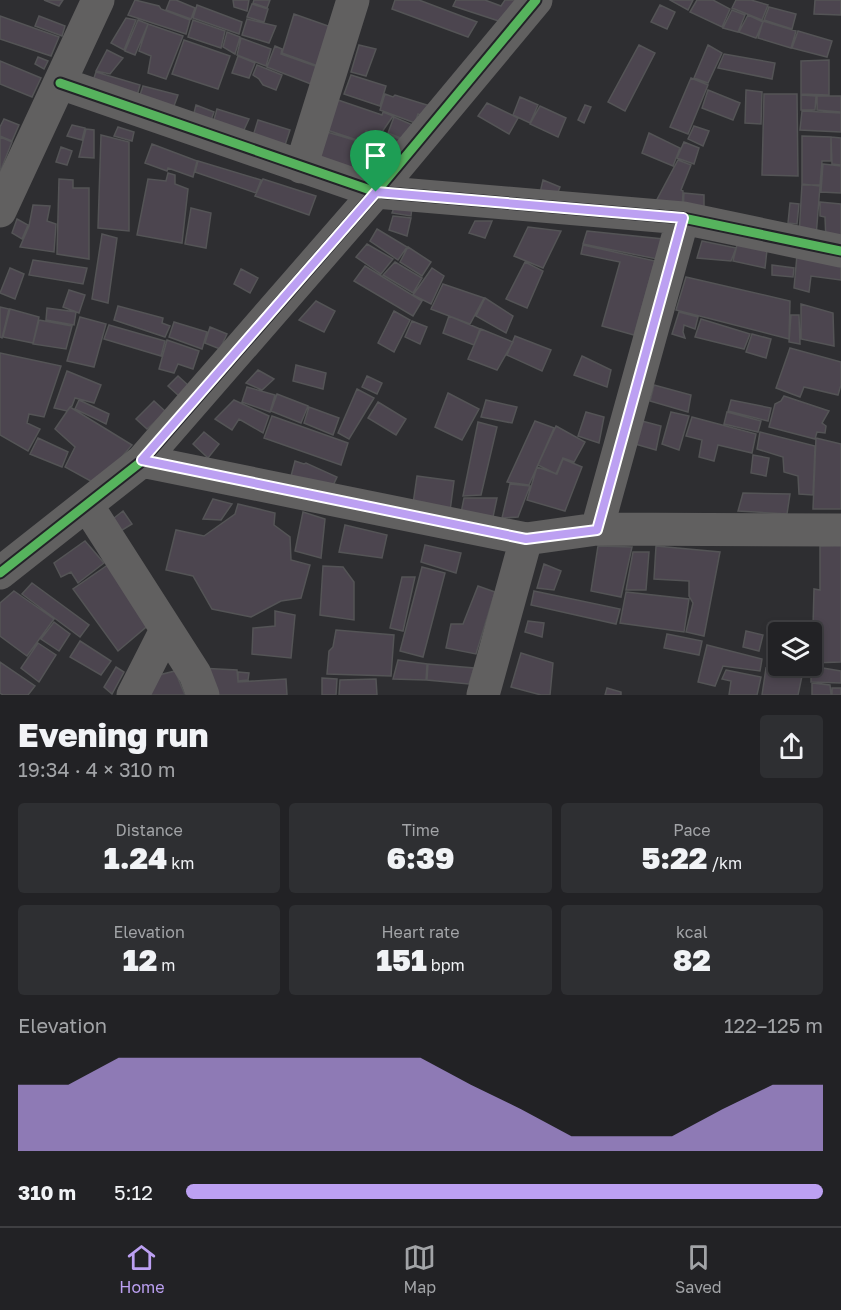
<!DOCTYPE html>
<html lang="en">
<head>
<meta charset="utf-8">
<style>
	:root { --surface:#222225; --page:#2e2f32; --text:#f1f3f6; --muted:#a2a4a7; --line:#3f3f42; --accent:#bca0f2 }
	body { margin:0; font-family:"Golos Text",sans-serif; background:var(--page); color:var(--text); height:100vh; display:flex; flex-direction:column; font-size:22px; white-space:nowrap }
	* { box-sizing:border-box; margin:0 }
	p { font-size:20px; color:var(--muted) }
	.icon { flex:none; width:33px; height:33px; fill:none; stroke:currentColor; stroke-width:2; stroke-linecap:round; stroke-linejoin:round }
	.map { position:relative; height:695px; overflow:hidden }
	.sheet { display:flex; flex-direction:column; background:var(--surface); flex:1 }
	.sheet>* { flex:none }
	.fabs { position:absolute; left:768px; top:622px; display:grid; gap:12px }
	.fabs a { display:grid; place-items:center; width:54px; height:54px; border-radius:6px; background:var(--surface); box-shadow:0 3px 9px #0003,0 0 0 2px var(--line); font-size:30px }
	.pin { position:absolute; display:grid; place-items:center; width:51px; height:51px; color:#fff; margin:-62px -26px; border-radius:50% 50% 50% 0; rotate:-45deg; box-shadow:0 0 6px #0007 }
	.pin .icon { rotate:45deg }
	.round { display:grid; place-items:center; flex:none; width:63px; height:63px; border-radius:6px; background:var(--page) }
	.overview { display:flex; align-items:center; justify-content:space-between; height:102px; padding:0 18px }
	h1 { font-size:33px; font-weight:800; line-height:45px }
	.metrics { display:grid; grid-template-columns:repeat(3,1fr); gap:9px; height:102px; padding:6px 18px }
	.metrics div { display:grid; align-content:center; border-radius:6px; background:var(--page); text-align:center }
	.metrics b { font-size:30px; font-weight:800 }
	.metrics small { font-size:16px; font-weight:400 }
	.metrics p { font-size:16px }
	.chart { height:168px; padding:12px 18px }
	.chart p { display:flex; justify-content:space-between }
	.chart svg { width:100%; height:108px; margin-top:6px; fill:var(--accent); opacity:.7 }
	ul { padding:0 18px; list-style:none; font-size:20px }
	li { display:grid; grid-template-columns:96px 72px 1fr; align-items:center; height:45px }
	li i { height:15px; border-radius:8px; background:var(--accent) }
	.tab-bar { display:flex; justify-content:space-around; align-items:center; height:84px; border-top:2px solid var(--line); background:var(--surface); font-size:16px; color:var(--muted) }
	.tab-bar a { display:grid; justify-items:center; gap:3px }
	.tab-bar .on { color:var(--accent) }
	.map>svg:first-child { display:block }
</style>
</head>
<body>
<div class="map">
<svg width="841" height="695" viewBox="0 0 841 695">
	<rect width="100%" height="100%" fill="#2e2e31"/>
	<path fill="#4c454f" stroke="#545456" stroke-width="1.5" d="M44,0H63L59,6Z
		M135,0L159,6L161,9L190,20L186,34L128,15Z
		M170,0H176L195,8L191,19L166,10Z
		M233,0H249L247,11L234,7Z
		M254,0H270L267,8L253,3Z
		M395,0H419L477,22L468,37L392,9Z
		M456,0H485L501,6L505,0H518L502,22L453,6Z
		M670,0H693L688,10Z
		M697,0H713L730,9L722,27L690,12Z
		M736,0H751L768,5L762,20L732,8Z
		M815,0H841V15L814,14Z
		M252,4L268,9L264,22L247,17Z
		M197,5L242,22L239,34L193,18Z
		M660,5L675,12L667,29L651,22Z
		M769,7L796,14L792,29L764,20Z
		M732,10L745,15L738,32L723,28Z
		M294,14L331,27L318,66L282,53Z
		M748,15L763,22L756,38L739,32Z
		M0,16L59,37L51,56L0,39Z
		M39,16L65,26L62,36L35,26Z
		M126,18L136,20L124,50L111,43Z
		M247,19L276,26L269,43L242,35Z
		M138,20L148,24L135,55L125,51Z
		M193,20L225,31L221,48L188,37Z
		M763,21L796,31L791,48L758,38Z
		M148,24L183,36L166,79L148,73L151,56L139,51Z
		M798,31L832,41L827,57L792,48Z
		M227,32L240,37L235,54L223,47Z
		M241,38L271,49L266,66L237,55Z
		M184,40L230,56L218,89L172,74Z
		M359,45L376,49L366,76L351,72Z
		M639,45L655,53L625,111L608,102Z
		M708,45L722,53L708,83L694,78Z
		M275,46L282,49L281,54L318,67L311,84L267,67Z
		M107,50L123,58L110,74L96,71Z
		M724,54L775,63L772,79L718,68Z
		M238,56L255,63L249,78L232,73Z
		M38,57L48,61L44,69L35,64Z
		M829,60V95L801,94V61Z
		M0,61L41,78L32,97L0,84Z
		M257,65L282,75L276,90L263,85L259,79L253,75Z
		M96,72L140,85L135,103L90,90Z
		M351,75L386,86L380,106L344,94Z
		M691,78L708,85L688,134L670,127Z
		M143,86L178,95L171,114L137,104Z
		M708,90L740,103L733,120L702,108Z
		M746,90L762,92L761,124L745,123Z
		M385,94L393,97L395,95L430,106L424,116L418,114L415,123L380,110Z
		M764,94H797L798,176L762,175Z
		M801,95L816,96L815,110H801Z
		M817,96H841V112L817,110Z
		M520,97L538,105L530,123L513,115Z
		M338,100L382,115L383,112L393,116L380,135L366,131L363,142L327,130Z
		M487,103L518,118L509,134L478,116Z
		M196,105L214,112L210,123L193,117Z
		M585,105L591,107L584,123L578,120Z
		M540,106L566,118L558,137L530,124Z
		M217,109L249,119L242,134L213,123Z
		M802,111L841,113V132L800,130Z
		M394,117L415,126L403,139L388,133Z
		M4,119L19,125L12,141L0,136V127Z
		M258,120L290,130L285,145L253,136Z
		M72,125L85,128L82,140L67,136Z
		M694,126L709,131L703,146L688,139Z
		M118,127L134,132L132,141L114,136Z
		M86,129L94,130V158L79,157Z
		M327,132L371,145L370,154L390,161L378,183L318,166Z
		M649,133L680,148L673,166L642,153Z
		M388,134L404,141L392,156L376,149Z
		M101,135L129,142V231L98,228Z
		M802,136L831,137V161H822L820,185H802Z
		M0,137L12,142L0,172Z
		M831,137L841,138V165L832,164Z
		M684,142L699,148L694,164L677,158Z
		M152,144L197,161L193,177L168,168L167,171L145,163Z
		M61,147L72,151L67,165L56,162Z
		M678,160L691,165L681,190L683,191L682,212L653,207Z
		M198,161L261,180L256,193L195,172Z
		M823,164L841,166V193L821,192Z
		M168,173L175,175V184L188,189L182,243L137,235L148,179L166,181Z
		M59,179L73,180V188H89V259L57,254Z
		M263,179L316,196L309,215L255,196Z
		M543,180L560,187L556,197L540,193Z
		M802,184L820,186L816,237L799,236Z
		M684,193L704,195V212H683Z
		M820,202L841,204V241H826L825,217L820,216Z
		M790,203L799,204L797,224L788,223Z
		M33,205L50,206L47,221L56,224L54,252L20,247L29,226Z
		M395,205L412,207L411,216L392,213Z
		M191,208L211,213L206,248L185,244Z
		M393,216L411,218L407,236L389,230Z
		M17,219L28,225L22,239L12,233Z
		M475,221H492L485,238L469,233Z
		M528,227L561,231L543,268L514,256Z
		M377,229L407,247L398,260L370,241Z
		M587,231L663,239L657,259L583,244Z
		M102,234L117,238L108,303L92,299Z
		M702,241L736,248L731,261L697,258Z
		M367,244L393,259L381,274L356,257Z
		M583,245L655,261L634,335L602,326L620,262L581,254Z
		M737,245L767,250L765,268L733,261Z
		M408,247L431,262L422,276L400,262Z
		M797,255L841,264V280L811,276L809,292L794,288Z
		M33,260L87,268L83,284L29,275Z
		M395,262L422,278L413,293L383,275Z
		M525,262L543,271L527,308L506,299Z
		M772,265L794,268L793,277L772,275Z
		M365,266L422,301L413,316L354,281Z
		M10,268L24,274L15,299L0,293Z
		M432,268L444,276L431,304L413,295Z
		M241,269L258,278L250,293L234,284Z
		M686,277L790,301L789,339L676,310Z
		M443,284L484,298L470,324L431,309Z
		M69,290L85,295L79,313L63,307Z
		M485,298L513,316L506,333L476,316Z
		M316,301L335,311L324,332L299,320Z
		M801,304L833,313L834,346L801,339Z
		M118,306L163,318L162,323L170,326L165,337L114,320Z
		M0,307L9,309L2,338L0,337Z
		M47,308L76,312L74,325L46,320Z
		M10,309L39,317L33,343L3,337Z
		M394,311L410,320L394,352L378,343Z
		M679,312L698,317L695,329L684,325L683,332L685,338L672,334Z
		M791,315H799L800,344L789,342Z
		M449,316L480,329L474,345L443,333Z
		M80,317L106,324L94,367L67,361Z
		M701,319L750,334L744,349L695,337Z
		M39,320L72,326L66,349L33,344Z
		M412,321L427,327L420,344L405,337Z
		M174,322L207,332L202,349L169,337Z
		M109,325L165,341L161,356L104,339Z
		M210,327L227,334L220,349L205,343Z
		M481,329L513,342L497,370L468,359Z
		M752,334L771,339L766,358L746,352Z
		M515,336L551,350L542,371L507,355Z
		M167,340L199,351L193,369L178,364L174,373L159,369Z
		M790,348L841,362V385L838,395L804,387L800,397L776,388Z
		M0,353L61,366L44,417L29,414L27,423L40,429L28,451L0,435Z
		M582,356L611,370L607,387L574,375Z
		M296,365L326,373L323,389L293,381Z
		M258,370L274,379L262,390L246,383Z
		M67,371L101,385L94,403L75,398L72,406L70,407L67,411L54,408Z
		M178,376L189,386L179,396L168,386Z
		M367,376L382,383L377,394L362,387Z
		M654,385L691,395L688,412L650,401Z
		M247,387L275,395L270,412L242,402Z
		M357,389L374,398L349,439L338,433Z
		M448,393L479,409L462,440L435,427Z
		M277,394L308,406L301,423L271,411Z
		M784,396L829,411L822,423L826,426L825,433L817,432L815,439L769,427L775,404L781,401Z
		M79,400L109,414L106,424L75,409Z
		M234,400L269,416L263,433L239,419L232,430L215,419Z
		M486,400L517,407L512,423L481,417Z
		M731,400L771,408L768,421L728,411Z
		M154,401L166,412L147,429L136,419Z
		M378,402L406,419L396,435L368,418Z
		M70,407L132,445L98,485L65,467L75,447L55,429Z
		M309,407L339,418L333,435L304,423Z
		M586,412L604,417L599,443L578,436Z
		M671,412L689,416L679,450L662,444Z
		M727,412L761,421L758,432L724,424Z
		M272,416L348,443L341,465L264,438Z
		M692,417L756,434L752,453L718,445L714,461L699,457L702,440L686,436Z
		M535,421L554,428L529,485L507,482Z
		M642,421L661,426L656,450L635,444Z
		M478,422L497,427L481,495L463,496Z
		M556,426L585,442L574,462L563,458L556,474L538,465Z
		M204,432L219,444L208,458L193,444Z
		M760,432L815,446L813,495L799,494L798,476L784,472L783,457L757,449Z
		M38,438L68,452L62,467L30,454Z
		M816,438L841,444V509H813Z
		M753,455L769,458L766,476L751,473Z
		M563,459L582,467L565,511L527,500L537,467L557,474Z
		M295,461L304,464L306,463L337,477L329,494L290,480Z
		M417,476L454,481L450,511L413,504Z
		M510,484L530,486L518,517L502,518Z
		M743,493L790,494L787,514L738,511Z
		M464,498H497L493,517L460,518Z
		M213,499L232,504L221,520L203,519Z
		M238,504L275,513L274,525L290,537L291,560L310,565L301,598L281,601L251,617L212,609L193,576L166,570L176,530L204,536L235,514Z
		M123,511L132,524L119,532L109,522Z
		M303,512L325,519L321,558L295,551Z
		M345,525L387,535L382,558L339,552Z
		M85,541L104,563L78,583L71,572L61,577L54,563Z
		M425,545L461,553L456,573L421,562Z
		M841,545V662L812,663L814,589L820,590V546Z
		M598,546L632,547L621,597L591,591Z
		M656,546L720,552L704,636L686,632L693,603L689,596V581L654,579Z
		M633,552H649L646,590H626Z
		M112,562L152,622L118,651L73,589Z
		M544,564L561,571L554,590L537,588Z
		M323,566L343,567L354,582V620L320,615Z
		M422,567L445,573L423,657L400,651Z
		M402,577H415L403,631L390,628Z
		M32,583L89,625L80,637L22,594Z
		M478,586L495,592L476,654L446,648L451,624H463Z
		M14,591L54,619L27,656L0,636V603Z
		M534,591L620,609L616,624L531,605Z
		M626,592L689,599L684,632L620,623Z
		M275,611L295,615L291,658L252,654L253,628L275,626Z
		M528,621L544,623L542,637L525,632Z
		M54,622L70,634L59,651L41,639Z
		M336,630L394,635L391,676L327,674L329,651L333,647Z
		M746,631L763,635L759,651L743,647Z
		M667,634L702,641L699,655L664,648Z
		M80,641L111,661L101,675L70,657Z
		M38,643L56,655L39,682L21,668Z
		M707,645L762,659L760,671L723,666L715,686L698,682Z
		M521,653L553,663L550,695H541L511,687Z
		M769,657L778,658L779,669L768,667Z
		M398,660L427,664L426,680L393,679Z
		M0,662L35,686L28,695H3L0,693Z
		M428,664L474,668L469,684L427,680Z
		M811,666L841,671V683L811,682Z
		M116,667L124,672L112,694L104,687Z
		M199,668L237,670L238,682L286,679L287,695H211Z
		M766,668L802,676L798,695H762Z
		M726,670L761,677L757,695H729L731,681L722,679Z
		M175,671L185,695H147L155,676Z
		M238,672L249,673L248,680L238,681Z
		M322,678L337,679L336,695H322Z
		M376,679L377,695H339L340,680Z
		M812,683L830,685L831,695H812Z
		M607,688L621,692V695H605Z
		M832,688H841V695H832Z"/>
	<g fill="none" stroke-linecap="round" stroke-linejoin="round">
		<path stroke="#616060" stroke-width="33" d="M60,83L376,192L683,218L841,251
			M301,167L353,0
			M0,211L98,0
			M142,461L526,539L597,529L841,530
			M87,505L195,674L203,695
			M597,529L683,218
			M0,573L142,461L376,192L536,0
			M133,695L166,630
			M483,695L526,539"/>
		<defs>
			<path id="cycleway" d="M60,83L376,192L683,218L841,251
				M0,573L142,461L376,192L536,0"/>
		</defs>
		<use href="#cycleway" stroke="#232328" stroke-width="13"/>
		<use href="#cycleway" stroke="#56b35d" stroke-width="9"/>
	</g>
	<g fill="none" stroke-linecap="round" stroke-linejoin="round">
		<defs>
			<path id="route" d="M376,192L683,218L597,530L526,539L142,460Z"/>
		</defs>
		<use href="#route" stroke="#fff" stroke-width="12"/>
		<use href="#route" stroke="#bca0f2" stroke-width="8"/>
	</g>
</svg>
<div class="fabs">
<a><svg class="icon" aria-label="layers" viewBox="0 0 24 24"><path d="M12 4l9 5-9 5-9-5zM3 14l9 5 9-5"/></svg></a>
</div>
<div class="pin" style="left:376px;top:192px;background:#1e9e55"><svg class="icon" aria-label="arrive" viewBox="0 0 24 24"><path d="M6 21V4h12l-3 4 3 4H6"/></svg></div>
</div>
<section class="sheet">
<div class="overview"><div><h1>Evening run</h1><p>19:34 · 4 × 310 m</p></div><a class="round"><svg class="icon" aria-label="share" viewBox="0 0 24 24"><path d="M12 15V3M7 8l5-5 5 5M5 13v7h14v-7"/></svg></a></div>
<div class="metrics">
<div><p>Distance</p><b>1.24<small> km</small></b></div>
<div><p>Time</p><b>6:39</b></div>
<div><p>Pace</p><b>5:22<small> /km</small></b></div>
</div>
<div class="metrics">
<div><p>Elevation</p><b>12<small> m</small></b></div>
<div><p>Heart rate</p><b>151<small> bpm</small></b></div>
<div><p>kcal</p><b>82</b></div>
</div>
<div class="chart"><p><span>Elevation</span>122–125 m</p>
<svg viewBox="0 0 160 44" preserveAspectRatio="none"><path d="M0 44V17L10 17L20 6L30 6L40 6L50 6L60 6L70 6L80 6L90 17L100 27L110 38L120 38L130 38L140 27L150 17L160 17V44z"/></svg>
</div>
<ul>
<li><b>310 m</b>5:12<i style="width:100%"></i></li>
</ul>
</section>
<nav class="tab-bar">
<a class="on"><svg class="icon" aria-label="home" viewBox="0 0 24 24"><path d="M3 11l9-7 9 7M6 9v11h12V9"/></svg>Home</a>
<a><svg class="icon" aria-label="map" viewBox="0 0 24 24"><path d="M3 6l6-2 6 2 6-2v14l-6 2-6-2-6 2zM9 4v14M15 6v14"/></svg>Map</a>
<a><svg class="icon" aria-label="saved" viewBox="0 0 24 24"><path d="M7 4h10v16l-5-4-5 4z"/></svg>Saved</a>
</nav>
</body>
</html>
